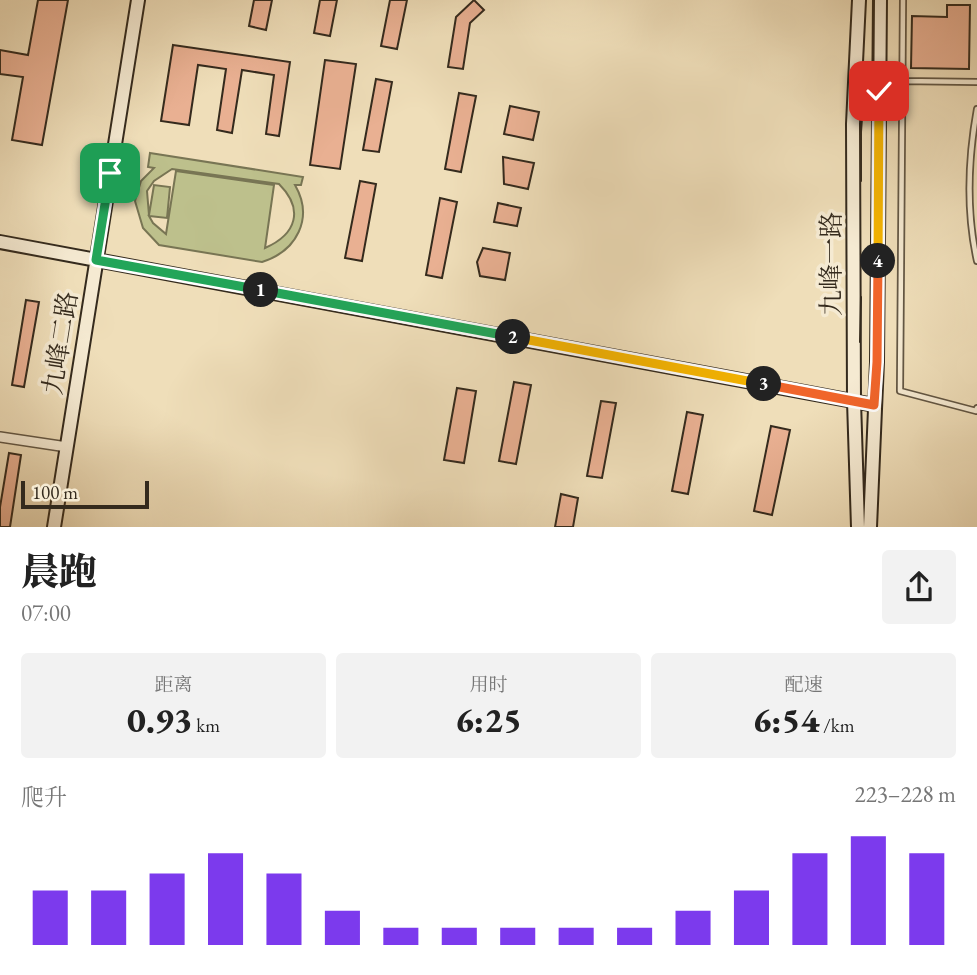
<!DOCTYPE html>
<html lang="zh">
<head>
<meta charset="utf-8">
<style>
	:root { --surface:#fff; --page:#f2f2f2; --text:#222; --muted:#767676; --accent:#7c3aed }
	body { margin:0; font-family:"EB Garamond","Noto Serif SC",serif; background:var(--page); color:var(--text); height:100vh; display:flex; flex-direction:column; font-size:26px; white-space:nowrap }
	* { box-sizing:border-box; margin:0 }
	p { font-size:23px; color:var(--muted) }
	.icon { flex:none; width:38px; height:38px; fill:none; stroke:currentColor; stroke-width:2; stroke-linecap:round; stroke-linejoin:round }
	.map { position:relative; height:527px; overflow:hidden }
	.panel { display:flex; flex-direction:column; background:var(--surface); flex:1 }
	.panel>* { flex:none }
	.scale { position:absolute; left:21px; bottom:18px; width:128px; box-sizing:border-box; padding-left:7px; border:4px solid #342a1d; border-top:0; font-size:19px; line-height:24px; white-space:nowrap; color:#342a1d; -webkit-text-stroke:5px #f5ead2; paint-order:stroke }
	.pin { position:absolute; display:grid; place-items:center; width:60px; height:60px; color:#fff; margin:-30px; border-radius:14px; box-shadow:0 4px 10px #0006 }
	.km { position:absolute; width:35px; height:35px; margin:-18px; border-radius:50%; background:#222; color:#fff; font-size:19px; line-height:35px; text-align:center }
	.round { display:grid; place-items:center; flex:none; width:74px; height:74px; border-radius:7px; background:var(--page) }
	.head { display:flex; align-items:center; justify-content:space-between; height:119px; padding:0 21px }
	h1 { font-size:38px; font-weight:800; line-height:52px }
	.metrics { display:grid; grid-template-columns:repeat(3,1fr); gap:10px; height:119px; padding:7px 21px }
	.metrics div { display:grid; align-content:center; border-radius:7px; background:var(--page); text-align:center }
	.metrics b { font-size:35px; font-weight:800 }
	.metrics small { font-size:19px; font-weight:400 }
	.metrics p { font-size:19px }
	.chart { height:196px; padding:14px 21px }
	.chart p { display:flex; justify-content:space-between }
	.chart svg { width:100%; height:126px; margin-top:7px; stroke:var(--accent); stroke-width:6 }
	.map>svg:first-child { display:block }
</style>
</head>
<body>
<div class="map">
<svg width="977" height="527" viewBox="0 0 977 527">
	<rect width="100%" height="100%" fill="#efdeb9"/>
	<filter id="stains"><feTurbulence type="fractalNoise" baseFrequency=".00286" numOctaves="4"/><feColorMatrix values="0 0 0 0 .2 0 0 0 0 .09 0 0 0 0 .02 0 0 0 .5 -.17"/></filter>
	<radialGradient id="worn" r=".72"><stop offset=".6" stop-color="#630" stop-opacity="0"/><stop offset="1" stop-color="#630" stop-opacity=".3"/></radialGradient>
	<path fill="#bdc08c" stroke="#787554" stroke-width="2" fill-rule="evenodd" d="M150,153L303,177L301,185H295C314,218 297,251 262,262L159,245L143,228L135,201L141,181L154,168L148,167ZM172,169L279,184C304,209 297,234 265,248L274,185L176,171L166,234L153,223L149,216L167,218L170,187L154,185L149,215L147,191L154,181Z"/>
	<path fill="#e9b092" stroke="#342a1d" stroke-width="2" d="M38,0H68L42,145L12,140L23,77L0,74V50L28,55Z
		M254,0H272L266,30L249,26Z
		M320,0H337L330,36L314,33Z
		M390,0H407L397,49L381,46Z
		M474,0L484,10L470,23L463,69L448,67L456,17Z
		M947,5H970L969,69L911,68L912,16L947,17Z
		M173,45L290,62L279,136L266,134L274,75L242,70L232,133L217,130L226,69L198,65L189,125L161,121Z
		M325,60L356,64L340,169L310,165Z
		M376,79L392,82L379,152L363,150Z
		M459,93L476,96L461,172L445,169Z
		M510,106L539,112L533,140L504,134Z
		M503,157L534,163L528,189L504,184Z
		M360,181L376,184L362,261L345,258Z
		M440,198L457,202L442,278L426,275Z
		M498,203L521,208L517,226L494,222Z
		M483,248L510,253L505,280L480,276L477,262Z
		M26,300L39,302L24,387L12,385Z
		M514,382L531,385L516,464L499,461Z
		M457,388L476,391L464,463L444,460Z
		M601,401L616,403L602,478L587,476Z
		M687,412L703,415L688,494L672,491Z
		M771,426L790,430L772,515L754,511Z
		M9,453L21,455L10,527H0V507Z
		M561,494L578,498L573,527H555Z"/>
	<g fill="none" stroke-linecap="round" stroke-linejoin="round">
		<defs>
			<path id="lane" d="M903,0L900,391L976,411L977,408
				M902,81L977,82
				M977,109C968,159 966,211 977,261"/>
			<path id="street" d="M0,437L67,447"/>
			<path id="secondary" d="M0,242L874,405
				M54,527L138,0
				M858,527L854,401L853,124L859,0
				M870,527L877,362L880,0"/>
		</defs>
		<use href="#lane" stroke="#635744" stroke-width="8"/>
		<use href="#street" stroke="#635744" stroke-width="12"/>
		<use href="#secondary" stroke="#342a1d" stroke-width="16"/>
		<use href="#lane" stroke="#f5ead2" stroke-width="4.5"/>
		<use href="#street" stroke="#f5ead2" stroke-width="9"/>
		<use href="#secondary" stroke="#f5ead2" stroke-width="12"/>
		<path stroke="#342a1d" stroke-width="2" d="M861,181V132L864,90
			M860,342L861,297
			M871,350L874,0"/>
	</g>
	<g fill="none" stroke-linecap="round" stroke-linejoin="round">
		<defs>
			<path id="split-1" d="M110,173L96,260L261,290"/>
			<path id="split-2" d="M261,290L513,337"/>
			<path id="split-3" d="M513,337L764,384"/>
			<path id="split-4" d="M764,384L874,405L877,362L878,261"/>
			<path id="split-5" d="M878,261L879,91"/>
		</defs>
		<use href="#split-1" stroke="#fff" stroke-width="14"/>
		<use href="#split-2" stroke="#fff" stroke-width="14"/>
		<use href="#split-3" stroke="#fff" stroke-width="14"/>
		<use href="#split-4" stroke="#fff" stroke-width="14"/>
		<use href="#split-5" stroke="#fff" stroke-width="14"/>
		<use href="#split-1" stroke="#22a559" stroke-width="9"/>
		<use href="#split-2" stroke="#22a559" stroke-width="9"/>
		<use href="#split-3" stroke="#f5b400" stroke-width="9"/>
		<use href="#split-4" stroke="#f0652b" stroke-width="9"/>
		<use href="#split-5" stroke="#f5b400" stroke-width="9"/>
	</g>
	<g text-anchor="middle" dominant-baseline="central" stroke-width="7" stroke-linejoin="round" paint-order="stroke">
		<g font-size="26" fill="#342a1d" stroke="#f5ead2">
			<text transform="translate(831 264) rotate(-90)">九峰一路</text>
			<text transform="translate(60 343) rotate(-81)">九峰二路</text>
		</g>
	</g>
	<rect width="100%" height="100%" filter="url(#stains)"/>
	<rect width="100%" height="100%" fill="url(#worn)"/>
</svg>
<div class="scale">100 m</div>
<div class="pin" style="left:110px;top:173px;background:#1e9e55"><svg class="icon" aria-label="arrive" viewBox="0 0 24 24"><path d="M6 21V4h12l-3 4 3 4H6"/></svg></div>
<div class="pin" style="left:879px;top:91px;background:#d93025"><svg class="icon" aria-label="check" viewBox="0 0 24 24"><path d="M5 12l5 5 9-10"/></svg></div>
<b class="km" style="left:261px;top:290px">1</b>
<b class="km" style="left:513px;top:337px">2</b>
<b class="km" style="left:764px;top:384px">3</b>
<b class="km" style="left:878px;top:261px">4</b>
</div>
<section class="panel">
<div class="head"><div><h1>晨跑</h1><p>07:00</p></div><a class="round"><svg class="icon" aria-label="share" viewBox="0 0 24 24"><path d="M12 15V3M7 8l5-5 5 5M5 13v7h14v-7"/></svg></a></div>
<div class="metrics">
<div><p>距离</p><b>0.93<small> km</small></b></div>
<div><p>用时</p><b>6:25</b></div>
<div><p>配速</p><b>6:54<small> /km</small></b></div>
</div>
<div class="chart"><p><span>爬升</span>223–228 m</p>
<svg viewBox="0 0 160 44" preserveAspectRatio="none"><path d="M5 44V25M15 44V25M25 44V19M35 44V12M45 44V19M55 44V32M65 44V38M75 44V38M85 44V38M95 44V38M105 44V38M115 44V32M125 44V25M135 44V12M145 44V6M155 44V12"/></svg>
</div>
</section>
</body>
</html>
